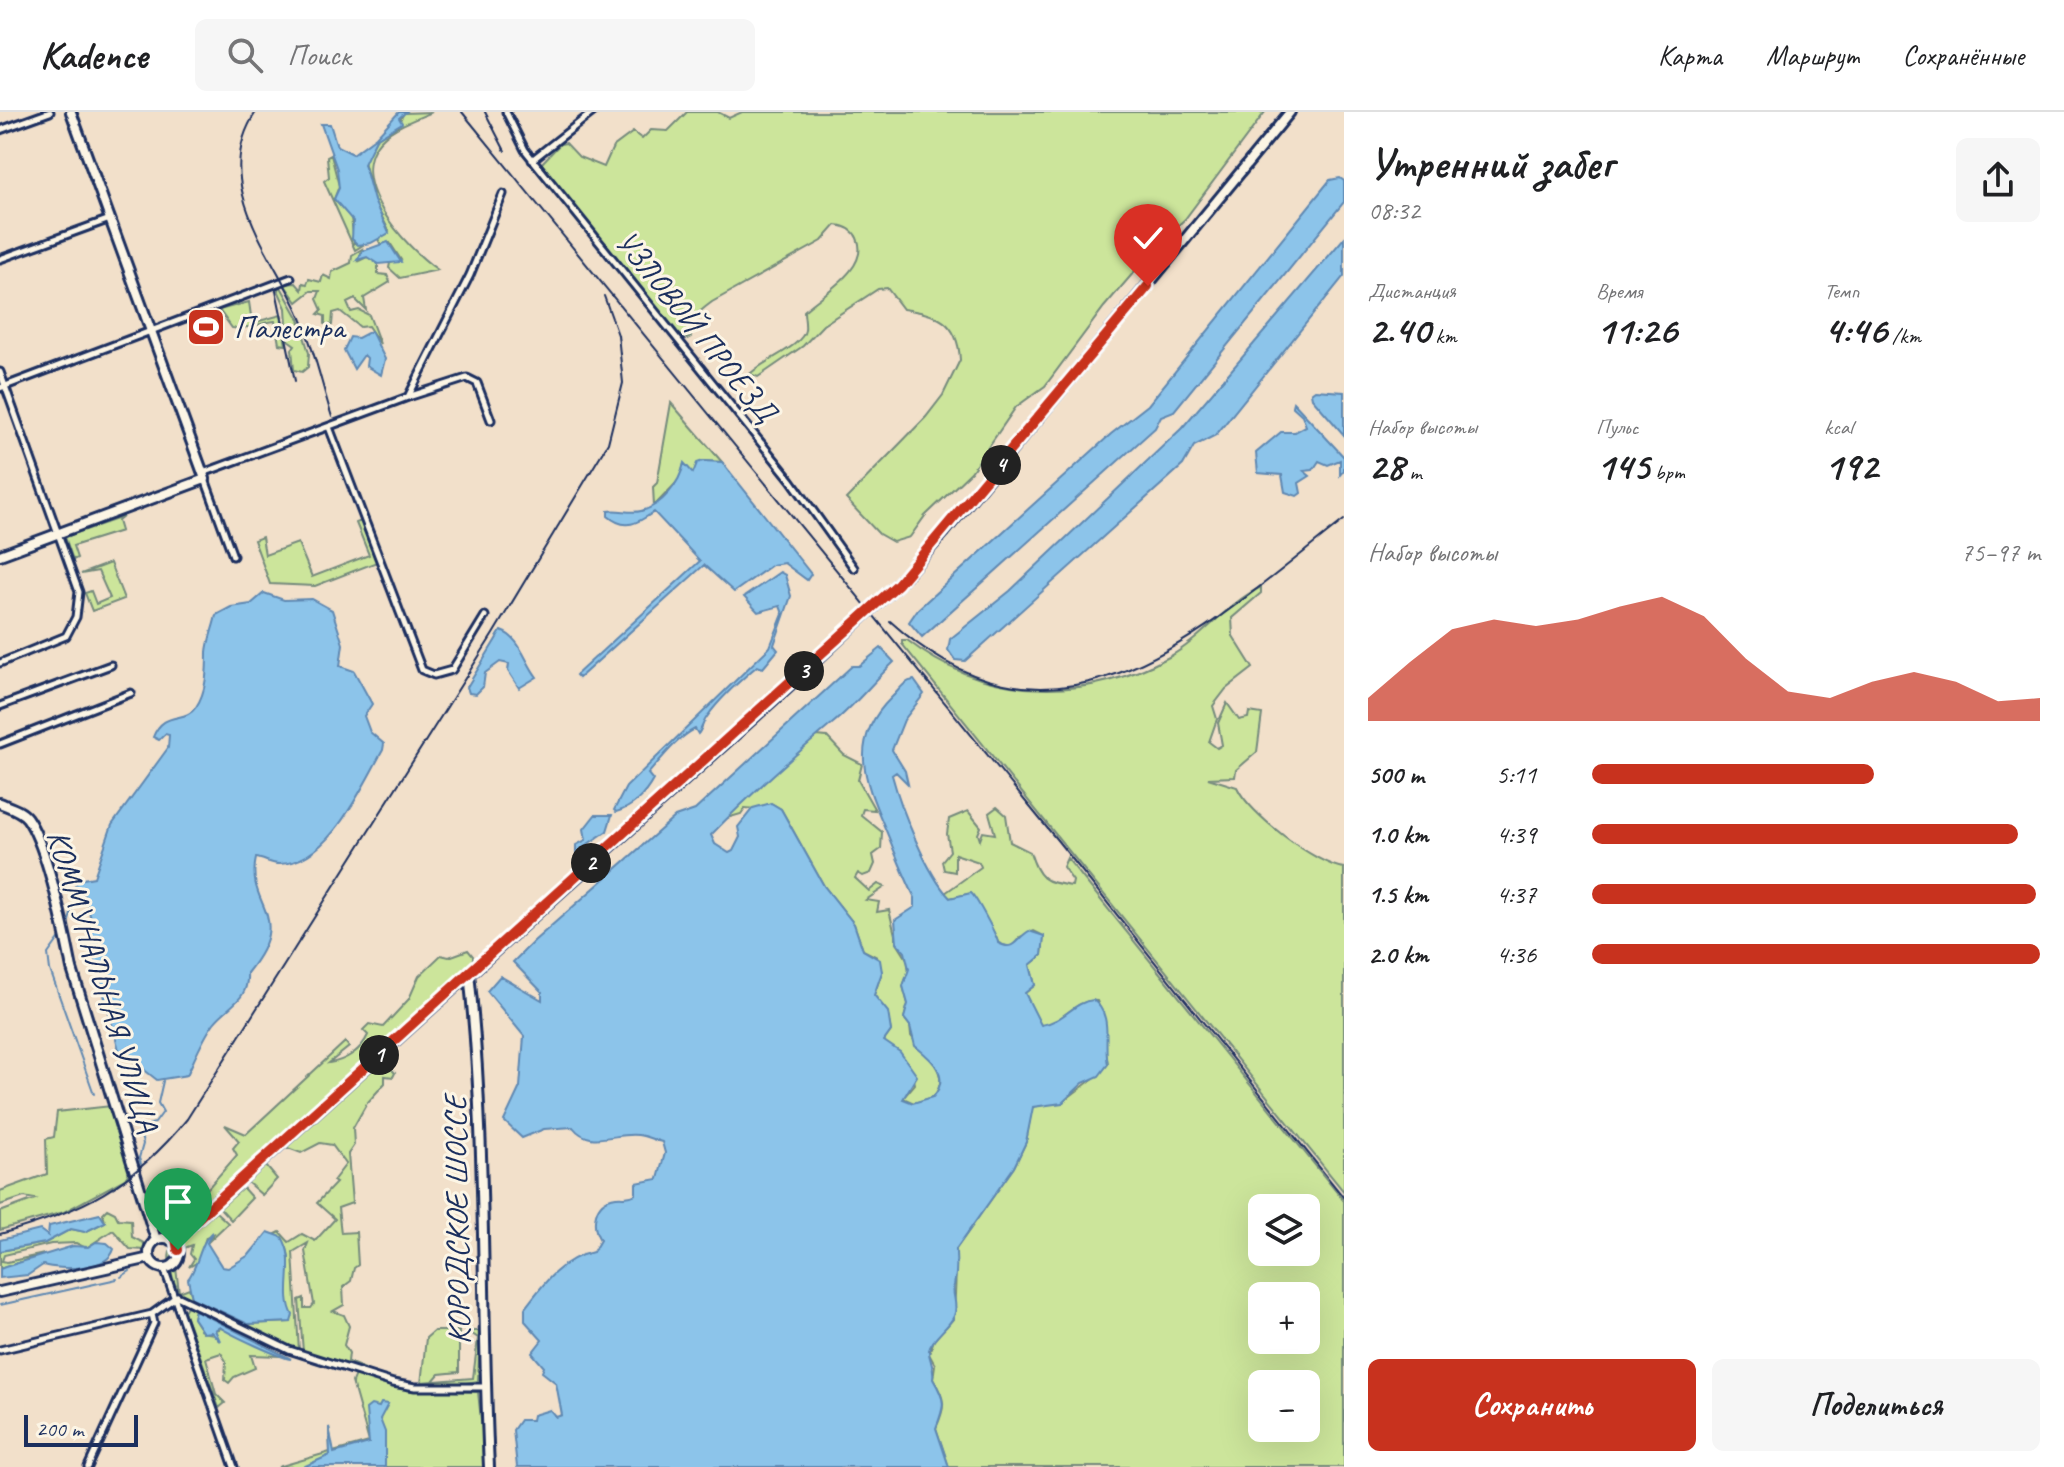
<!DOCTYPE html>
<html lang="ru">
<head>
<meta charset="utf-8">
<style>
	:root { --surface:#fff; --page:#f6f6f6; --text:#202124; --muted:#757577; --line:#e0e0e0; --accent:#c8321e }
	body { margin:0; font-family:Caveat,sans-serif; background:var(--page); color:var(--text); height:100vh; display:flex; flex-direction:column; font-size:30px; white-space:nowrap }
	* { box-sizing:border-box; margin:0 }
	p { font-size:26px; color:var(--muted) }
	.icon { flex:none; width:44px; height:44px; fill:none; stroke:currentColor; stroke-width:2; stroke-linecap:round; stroke-linejoin:round }
	.map { position:relative; flex:1; overflow:hidden }
	.sheet { display:flex; flex-direction:column; background:var(--surface); width:720px }
	.sheet>* { flex:none }
	.fabs { position:absolute; left:1248px; top:1082px; display:grid; gap:16px }
	.fabs a { display:grid; place-items:center; width:72px; height:72px; border-radius:12px; background:var(--surface); box-shadow:0 8px 32px #0002; font-size:40px }
	.scale { position:absolute; left:24px; bottom:20px; width:114px; box-sizing:border-box; padding-left:8px; border:4px solid #1b2f5e; border-top:0; font-size:22px; line-height:28px; white-space:nowrap; color:#1b2f5e; -webkit-text-stroke:6px #fcf5e5; paint-order:stroke }
	.pin { position:absolute; display:grid; place-items:center; width:68px; height:68px; color:#fff; margin:-82px -34px; border-radius:50% 50% 50% 0; rotate:-45deg; box-shadow:0 0 8px #0007 }
	.pin .icon { rotate:45deg }
	.km { position:absolute; width:40px; height:40px; margin:-20px; border-radius:50%; background:#222; color:#fff; font-size:22px; line-height:40px; text-align:center }
	.round { display:grid; place-items:center; flex:none; width:84px; height:84px; border-radius:12px; background:var(--page) }
	.headline { display:flex; align-items:center; justify-content:space-between; height:136px; padding:0 24px }
	h1 { font-size:44px; font-weight:600; line-height:60px }
	.metrics { display:grid; grid-template-columns:repeat(3,1fr); gap:12px; height:136px; padding:8px 24px }
	.metrics div { display:grid; align-content:center }
	.metrics b { font-size:40px; font-weight:600 }
	.metrics small { font-size:22px; font-weight:400 }
	.metrics p { font-size:22px }
	.chart { height:224px; padding:16px 24px }
	.chart p { display:flex; justify-content:space-between }
	.chart svg { width:100%; height:144px; margin-top:8px; fill:var(--accent); opacity:.7 }
	.cta { display:flex; gap:16px; margin-top:auto; padding:16px 24px }
	.cta a { flex:1; height:92px; border-radius:12px; background:var(--accent); color:#fff; font-size:32px; font-weight:600; line-height:92px; text-align:center }
	.cta a+a { background:var(--page); color:var(--text) }
	ul { padding:0 24px; list-style:none; font-size:26px }
	li { display:grid; grid-template-columns:128px 96px 1fr; align-items:center; height:60px }
	li i { height:20px; border-radius:10px; background:var(--accent) }
	header { display:flex; align-items:center; gap:48px; box-sizing:border-box; height:112px; padding:0 40px; background:var(--surface); border-bottom:2px solid var(--line) }
	header strong { font-size:38px }
	nav { display:flex; gap:44px; margin-inline-start:auto; font-size:28px }
	.search { width:560px; height:72px; background:var(--page); display:flex; align-items:center; gap:20px; box-sizing:border-box; padding:0 28px; border-radius:12px; color:var(--muted); font-size:30px }
	main { display:flex; flex:1; min-height:0 }
	.map>svg:first-child { display:block }
</style>
</head>
<body>
<header>
<strong>Kadence</strong>
<div class="search"><svg class="icon" aria-label="search" viewBox="0 0 24 24"><circle cx="10" cy="10" r="6"/><path d="M15 15l6 6"/></svg>Поиск</div>
<nav><a>Карта</a><a>Маршрут</a><a>Сохранённые</a></nav>
</header>
<main>
<div class="map">
<svg width="1344" height="1355" viewBox="0 0 1344 1355">
	<rect width="100%" height="100%" fill="#f2e0ca"/>
	<filter id="ink" filterUnits="userSpaceOnUse"><feTurbulence type="fractalNoise" baseFrequency=".0125" numOctaves="2"/><feDisplacementMap in="SourceGraphic" scale="16" xChannelSelector="R" yChannelSelector="G"/><feConvolveMatrix kernelMatrix="1 2 1 2 8 2 1 2 1" color-interpolation-filters="sRGB"/></filter>
	<g filter="url(#ink)">
		<path fill="#cce59b" stroke="#748a7c" stroke-width="2" fill-rule="evenodd" d="M432,0C416,7 395,14 383,26C341,66 406,136 438,158L400,166L389,156L390,151L401,148L390,131L381,133L378,127L389,119L374,89L364,49L376,27L397,13L404,1Z
			M687,0H718L729,6L742,0H1265L1185,107L1159,131L1104,195L1045,274L1016,295L971,360L925,404L910,425L893,430L879,422L846,387L926,305L943,283L960,248C958,208 936,202 903,197L887,176L878,177L823,213L803,234L758,265L750,262C762,249 803,234 805,218C806,213 804,205 804,199C822,182 871,156 857,126C853,117 845,114 836,113L822,129L712,190C697,201 690,206 691,225L687,227L676,220L540,53L560,32L566,31L579,45L604,55L613,35L633,20L642,27L651,18L668,19Z
			M331,43L339,74L334,87L351,106L354,131L363,133L355,138L324,69L329,65L327,45Z
			M362,137L359,149L367,145L378,150V162L387,163L390,170L364,186L366,198L355,187L347,191L351,200L359,198L369,203L380,232L368,214L360,215L340,199L333,201L332,213L325,212V204L318,202L322,198L317,187L320,179H311L297,190L284,172L296,171L302,178L303,171L307,172L309,167L321,170L323,163L331,167L332,160L351,151L352,143Z
			M281,175L299,207L309,241L308,255L302,260L294,258L292,237L295,233L288,228L286,196L278,178Z
			M249,190L252,211L281,203L286,233L279,232L275,209C258,211 249,218 232,216L219,198Z
			M671,291L722,350L703,349L693,361L684,352L680,367L654,394L653,375L657,371Z
			M123,405L118,409L121,419L73,434L77,446L73,448L65,425Z
			M361,409L377,450L315,474L270,472L254,428L262,425L265,443L298,431L312,465L369,443L356,411Z
			M110,451L124,487L92,499L85,481L91,479L96,492L110,486L98,459L81,462Z
			M1261,475V481L1232,506L1233,524L1253,556L1226,577L1213,594L1217,607L1209,630L1217,636L1222,633L1218,611L1227,591L1239,608L1248,606L1249,600L1262,602L1257,640L1236,658L1235,665L1208,666L1237,675C1248,701 1315,752 1344,756V1080L902,532V528H907C985,589 1083,591 1169,545C1202,527 1226,492 1261,475Z
			M817,624L827,625L844,643L862,652L858,668L875,698L863,697L861,703L882,720L881,737L873,743L875,752L871,761L863,764L858,761L855,766L869,779L878,772L885,775L866,788L879,790L877,800L889,798L897,831L907,847L909,859L903,874L908,892L904,906L910,914L911,924C924,942 954,961 933,985L914,991L903,986L915,972C911,945 897,946 884,929L891,919L887,900L874,883L882,860L877,845L863,838L854,812L824,774L781,697L771,691L756,697L745,696L741,702L727,706L756,676Z
			M997,695L1006,703L1010,730L1030,740C1039,767 1043,770 1072,774L1073,769L1063,755L1067,746L1344,1089V1355H949L936,1316C946,1294 946,1288 933,1267L935,1253L929,1242L934,1228L953,1207C956,1182 956,1162 956,1137L1014,1055L1026,1030L1032,996L1038,992L1062,991C1077,977 1098,966 1108,952C1103,929 1107,910 1097,889C1075,886 1063,911 1042,914L1034,906L1025,881L1035,873L1030,853L1042,843L1044,824L1034,819L1020,825L1011,836L998,831C998,826 975,786 971,781L950,786L945,781L981,755L979,750L955,742V760L944,758L942,749L950,739L947,722L949,707L968,699L981,715L978,722L980,728L983,720L995,722L989,701ZM1262,1096H1306V1140H1262ZM1262,1184H1306V1228H1262ZM1262,1272H1306V1316H1262Z
			M468,838L473,844V852L176,1123L163,1124L166,1098L187,1081L202,1083L237,1043L233,1036L239,1029L225,1013L246,1022L345,930L349,935L329,951C345,949 361,939 368,923L363,918L369,912L383,915L409,887L419,864L441,843L449,845Z
			M389,939L387,952L395,961L393,965L385,964V971L367,991L353,1016L354,1033L348,1042L352,1091L338,1096L341,1121L356,1120L358,1153L354,1156L351,1169L343,1175L344,1193L333,1199L344,1203L349,1214L344,1233L349,1241L348,1250L365,1257L303,1240L299,1188L304,1186V1196H311L314,1192L305,1139L308,1131L293,1140L299,1239L183,1185C174,1176 167,1151 170,1139L216,1100L228,1111L207,1131L213,1122L206,1125L198,1150L189,1155L194,1147L190,1142L192,1133L174,1140L179,1180L189,1176L193,1187L248,1212L291,1210C290,1204 287,1197 286,1191C283,1168 300,1140 276,1122L280,1120L289,1130L302,1122L315,1129L335,1107L317,1091L336,1071L333,1069L346,1052L332,1033L320,1031L301,1041L285,1035Z
			M111,994L131,1057L125,1067L64,1100L0,1118V1100L35,1087L24,1085L0,1093V1079L47,1062L46,1027L54,1025L57,1000Z
			M266,1054L277,1067L262,1083L247,1070Z
			M243,1076L252,1086L231,1108L220,1096Z
			M107,1097L115,1101L118,1107L131,1108L132,1125L144,1131V1138L130,1137L113,1118L86,1136L76,1131L51,1132L4,1143L2,1149L7,1150L44,1142L0,1157V1139L45,1131L71,1117L85,1120L105,1110L103,1101Z
			M187,1194L195,1197L193,1206L202,1220L214,1222L219,1229L215,1218L221,1216L281,1244L251,1243L255,1256L234,1265L229,1271L225,1268L226,1249L221,1241L206,1246L216,1282L225,1291L219,1296L184,1199Z
			M434,1219H459V1260L439,1262L433,1269L422,1270L473,1266L478,1226L468,1219H480L478,1269L448,1274L421,1272L426,1226Z
			M356,1260L405,1277L478,1280L486,1355H278L330,1340L329,1315L333,1340L369,1330L352,1270Z"/>
		<path fill="#8cc4ea" stroke="#5f88b2" stroke-width="2" d="M399,0H406L399,6L402,11L376,27L364,52L374,89L389,121L371,131L358,133L352,127L353,109L334,87L339,76L337,57L321,12H330L337,34L353,42L376,25Z
			M1340,66L1344,69V90L1174,299L1161,304L1155,316L922,525L909,510L918,497L1111,322L1148,293L1330,68Z
			M1344,126V164L1216,323L1194,334L1183,353L965,549L955,548L948,538L950,527L1010,479L1182,316Z
			M388,130L401,150L378,152L367,145L357,148L363,139Z
			M371,219L385,247L381,263L366,254L367,246L364,243L354,257L344,238L350,225L358,226Z
			M1315,278L1344,280V323L1312,286L1311,281Z
			M1293,290L1344,345V358L1340,363V348L1328,353L1319,349L1313,358L1304,359L1310,364L1299,371L1301,381L1297,384L1285,380L1282,363L1258,361L1256,341L1281,320H1295L1306,314L1302,303L1292,294Z
			M703,349L722,350L811,462L807,468L784,451L772,453L734,480L704,453L579,566L576,563L700,449L654,400C638,411 625,419 608,404V399C619,397 631,402 641,399C662,394 680,371 684,351L693,361L697,351Z
			M780,460L785,463L791,484L774,533L778,538L763,556L757,554C739,570 720,586 707,605C703,610 702,617 698,622L695,617C677,626 662,646 648,662L653,668C645,683 632,696 616,700L614,698L626,675L770,535L783,502L780,494L758,500L744,485Z
			M264,481L284,488L312,487L332,498L343,532L340,554L354,559L372,592L364,604L370,620L384,632L383,638C362,675 329,752 279,752C271,752 264,747 256,746C245,796 296,801 247,861C249,889 229,892 214,911C203,926 195,946 187,963L157,968L119,938L89,827L93,815L85,784L74,778L77,768L94,765L112,713L168,636L169,623L165,622L159,628L153,625C164,597 185,612 196,595C207,579 207,557 207,540C208,528 214,514 216,503L231,495L251,492Z
			M501,519C520,525 525,550 537,565L519,576L508,559L509,552L500,550L485,561L483,575L476,582L469,581L467,575Z
			M881,536L894,550C873,570 855,593 833,611C790,647 749,683 711,723L715,732L729,741L733,739L740,725L738,715L753,696L771,691L781,697L824,774L854,812L863,838L880,848L882,860L874,883L888,900L891,919L884,929L900,940L917,964L903,987L913,991L933,985C952,963 931,947 915,934L910,914L904,906L908,892L903,874L909,857L905,840L897,831L895,808L915,795V786C907,770 900,753 893,736C873,683 840,636 891,586C899,579 903,569 914,568L924,582L904,608L892,638L905,659L908,672L896,660L892,663C901,697 927,762 950,786L971,781C976,785 998,826 998,831C1015,840 1015,827 1029,819L1044,824L1042,843L1030,853L1035,873L1025,881L1041,913C1065,909 1073,890 1093,888C1114,903 1103,931 1108,952L1099,964L1083,971L1062,991L1033,995L1026,1030L1014,1055L956,1137C956,1153 958,1158 954,1173C951,1182 959,1193 954,1204C949,1216 932,1225 929,1238C928,1247 935,1253 933,1267C946,1289 945,1293 936,1316L949,1355H517L513,1318L520,1308H532L533,1303L550,1298L556,1305L562,1303L556,1271L542,1260L544,1255L532,1241L542,1228L525,1209V1196C543,1172 562,1146 593,1140L600,1128C591,1113 593,1088 616,1085C625,1084 627,1087 636,1082V1071L658,1067L665,1041L662,1030C654,1028 646,1024 638,1023C614,1020 590,1037 573,1015L544,1017L522,1026L504,1009L520,975L524,924L487,879L500,864L542,888V880L513,850L534,829L675,705L695,698L852,554H859Z
			M595,703H612L607,719L576,740V733L586,728L584,717Z
			M100,1102L105,1110L85,1120L71,1117L45,1131L0,1139V1128L40,1118L48,1124L49,1114Z
			M212,1120L207,1131L222,1155L228,1156L249,1143L268,1120L282,1125C298,1151 280,1179 293,1203L291,1210L248,1212L192,1186L188,1167C198,1155 200,1130 212,1120Z
			M96,1130L107,1131L114,1137C108,1159 60,1158 43,1153L28,1163L0,1166V1157L5,1155L73,1134L88,1135Z
			M195,1198L291,1247C281,1246 229,1222 220,1215L215,1218L220,1229L211,1220L203,1221L193,1206Z
			M381,1291L388,1292L380,1307L385,1320V1355H303L330,1343L329,1315L334,1341L369,1331L366,1297L371,1293L379,1295Z"/>
		<g fill="none" stroke-linecap="round" stroke-linejoin="round">
			<path stroke="#5f88b2" stroke-width="2" d="M67,816L77,780
				M61,824L48,842L50,858L94,982
				M141,1052L139,1046L143,1032L139,1015L155,1011L163,1000L158,991L163,969
				M121,1165L130,1159
				M0,1193L117,1167"/>
			<defs>
				<path id="minor" d="M506,0L525,38L791,368L854,456
					M0,18L50,0
					M532,48L593,0
					M0,147L110,107
					M0,260L79,480L76,505L66,524L0,551
					M0,276L291,166
					M408,285L467,266L477,271L491,308
					M329,315L422,558L434,563L452,558L485,504
					M203,361L408,285L470,163L503,82
					M205,367L233,444
					M0,594L111,553
					M0,632L131,581
					M164,1156L234,1355
					M177,1184L289,1238L393,1271L415,1275H483
					M0,1238L152,1202L177,1184
					M88,1355L154,1211L152,1202"/>
				<path id="major" d="M945,419L1290,0
					M0,443L205,367L71,0
					M0,691C9,695 21,698 27,706C47,734 65,821 72,857L156,1128
					M469,861C487,1025 481,1191 489,1355
					M149 1141a15 15 0 1 1 30 0a15 15 0 1 1-30 0Z
					M170,1128L241,1068L791,572
					M0,1180L150,1146"/>
			</defs>
			<use href="#minor" stroke="#1b2f5e" stroke-width="11"/>
			<use href="#major" stroke="#1b2f5e" stroke-width="14"/>
			<use href="#minor" stroke="#fcf5e5" stroke-width="5"/>
			<use href="#major" stroke="#fcf5e5" stroke-width="8"/>
			<path stroke="#1b2f5e" stroke-width="2" d="M256,0C210,69 270,139 298,199C313,232 321,270 332,305
				M462,0L1057,728L1344,1086
				M485,0L505,39
				M276,178L295,269
				M890,509C1060,664 1205,516 1344,408
				M0,1122C81,1100 133,1074 187,1007L493,522L608,331L623,271L618,223L604,184"/>
			<defs>
				<path id="major-bridge" d="M791,572L898,472L945,419"/>
			</defs>
			<use href="#major-bridge" stroke="#1b2f5e" stroke-width="14" stroke-linecap="butt"/>
			<use href="#major-bridge" stroke="#fcf5e5" stroke-width="8"/>
		</g>
	</g>
	<g fill="none" stroke-linecap="round" stroke-linejoin="round" filter="url(#ink)">
		<defs>
			<path id="route" d="M178,1138L176,1126L898,472L1148,174"/>
		</defs>
		<use href="#route" stroke="#fff" stroke-width="16"/>
		<use href="#route" stroke="#c8321e" stroke-width="10"/>
	</g>
	<defs>
		<symbol id="stadium-square" viewBox="-11 -11 22 22"><rect x="-9" y="-9" width="18" height="18" rx="4" fill="#c8321e" stroke="#fcf5e5"/><path d="M0-5a6.5 5 0 1 0 0 10a6.5 5 0 1 0 0-10ZM-3.5-1.8h7v3.6h-7Z" fill="#fff"/></symbol>
	</defs>
	<g fill-rule="evenodd">
		<use href="#stadium-square" x="184" y="193" width="44" height="44"/>
	</g>
	<g text-anchor="middle" dominant-baseline="central" stroke-width="6" stroke-linejoin="round" paint-order="stroke">
		<g font-size="32" fill="#1b2f5e" stroke="#fcf5e5">
			<text transform="translate(696 214) rotate(51)">УЗЛОВОЙ ПРОЕЗД</text>
			<text transform="translate(103 869) rotate(73)">КОММУНАЛЬНАЯ УЛИЦА</text>
			<text transform="translate(457 1108) rotate(-91)">КОРОДСКОЕ ШОССЕ</text>
		</g>
		<g font-size="32" fill="#1b2f5e" stroke="#fcf5e5" text-anchor="start">
			<text x="234" y="215">Палестра</text>
		</g>
	</g>
</svg>
<div class="fabs">
<a><svg class="icon" aria-label="layers" viewBox="0 0 24 24"><path d="M12 4l9 5-9 5-9-5zM3 14l9 5 9-5"/></svg></a>
<a>+</a>
<a>−</a>
</div>
<div class="scale">200 m</div>
<div class="pin" style="left:178px;top:1138px;background:#1e9e55"><svg class="icon" aria-label="arrive" viewBox="0 0 24 24"><path d="M6 21V4h12l-3 4 3 4H6"/></svg></div>
<div class="pin" style="left:1148px;top:174px;background:#d93025"><svg class="icon" aria-label="check" viewBox="0 0 24 24"><path d="M5 12l5 5 9-10"/></svg></div>
<b class="km" style="left:379px;top:943px">1</b>
<b class="km" style="left:591px;top:751px">2</b>
<b class="km" style="left:804px;top:559px">3</b>
<b class="km" style="left:1001px;top:353px">4</b>
</div>
<section class="sheet">
<div class="headline"><div><h1>Утренний забег</h1><p>08:32</p></div><a class="round"><svg class="icon" aria-label="share" viewBox="0 0 24 24"><path d="M12 15V3M7 8l5-5 5 5M5 13v7h14v-7"/></svg></a></div>
<div class="metrics">
<div><p>Дистанция</p><b>2.40<small> km</small></b></div>
<div><p>Время</p><b>11:26</b></div>
<div><p>Темп</p><b>4:46<small> /km</small></b></div>
</div>
<div class="metrics">
<div><p>Набор высоты</p><b>28<small> m</small></b></div>
<div><p>Пульс</p><b>145<small> bpm</small></b></div>
<div><p>kcal</p><b>192</b></div>
</div>
<div class="chart"><p><span>Набор высоты</span>75–97 m</p>
<svg viewBox="0 0 160 44" preserveAspectRatio="none"><path d="M0 44V37L10 26L20 16L30 13L40 15L50 13L60 9L70 6L80 12L90 25L100 35L110 37L120 32L130 29L140 32L150 38L160 37V44z"/></svg>
</div>
<ul>
<li><b>500 m</b>5:11<i style="width:63%"></i></li>
<li><b>1.0 km</b>4:39<i style="width:95%"></i></li>
<li><b>1.5 km</b>4:37<i style="width:99%"></i></li>
<li><b>2.0 km</b>4:36<i style="width:100%"></i></li>
</ul>
<div class="cta"><a>Сохранить</a><a>Поделиться</a></div>
</section>
</main>
</body>
</html>
